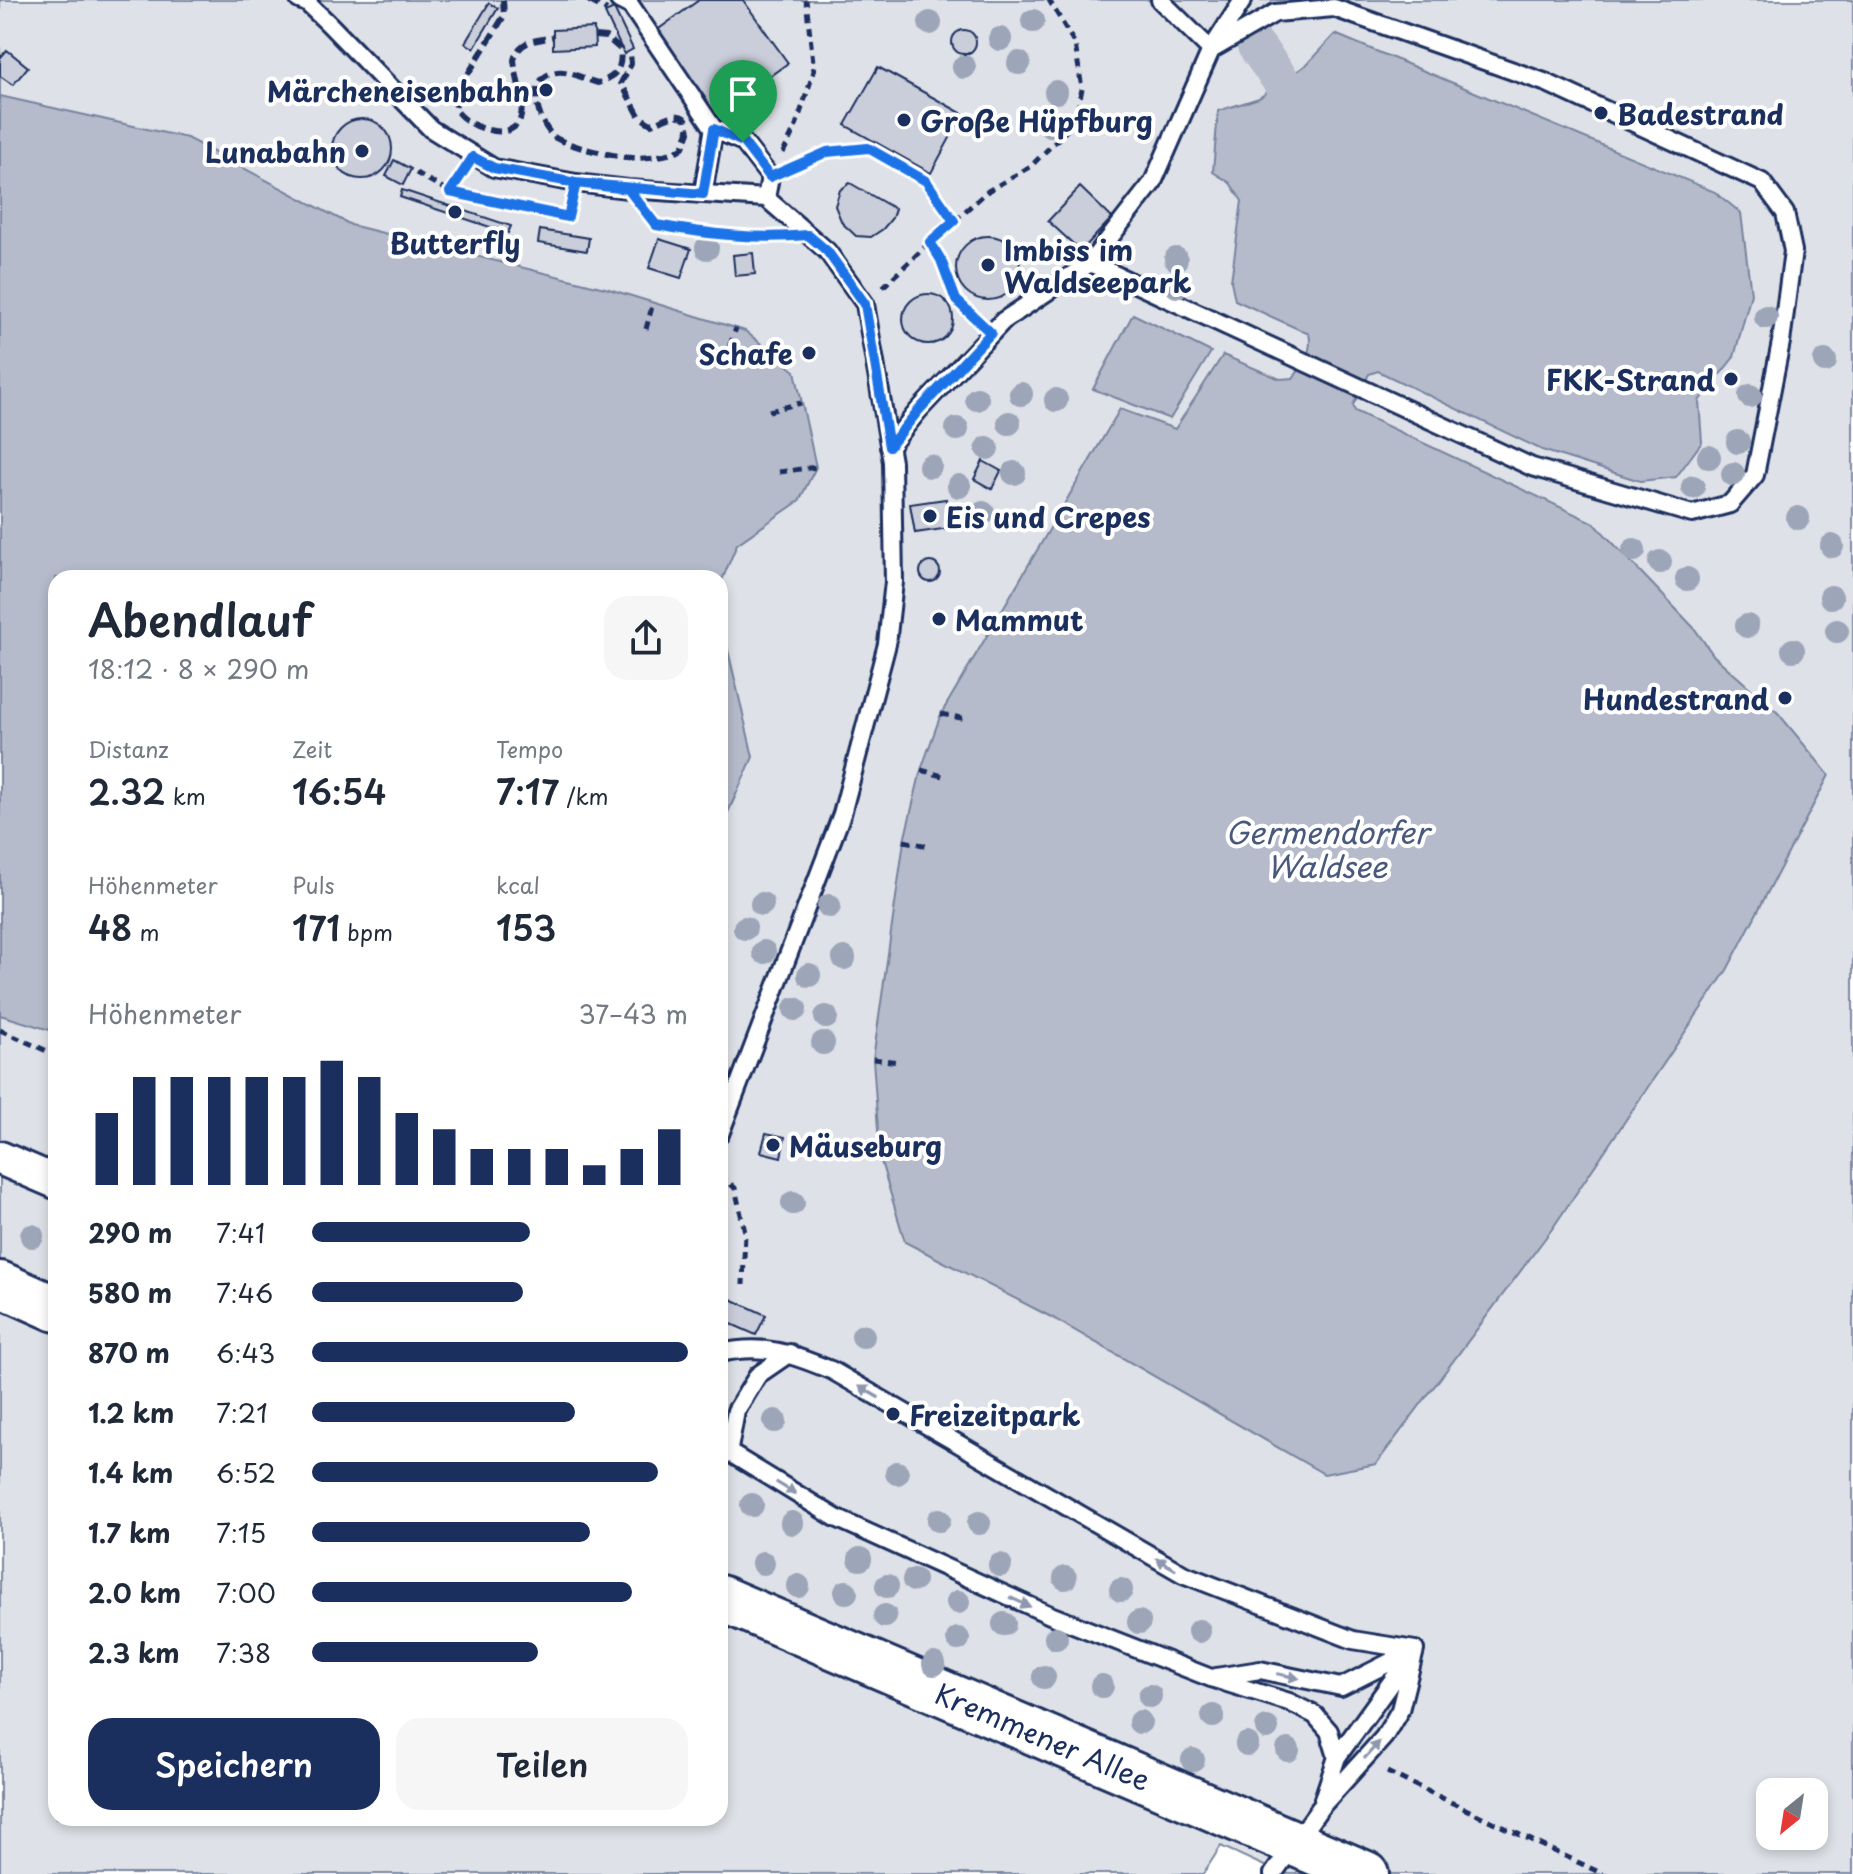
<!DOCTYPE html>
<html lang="de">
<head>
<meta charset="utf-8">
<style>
	:root { --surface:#fff; --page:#f6f6f7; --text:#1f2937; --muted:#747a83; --accent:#1b2f5e }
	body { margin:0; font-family:"Playpen Sans",sans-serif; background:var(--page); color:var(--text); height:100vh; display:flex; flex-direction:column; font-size:30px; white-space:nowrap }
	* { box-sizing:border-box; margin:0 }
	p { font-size:26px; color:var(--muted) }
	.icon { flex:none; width:44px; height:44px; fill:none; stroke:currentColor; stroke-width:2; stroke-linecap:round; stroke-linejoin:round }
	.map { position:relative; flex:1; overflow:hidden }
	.drawer { position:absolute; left:48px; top:570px; width:680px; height:1256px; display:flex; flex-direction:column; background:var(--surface); border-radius:24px; box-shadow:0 4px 12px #0003 }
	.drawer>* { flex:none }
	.needle { width:52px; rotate:210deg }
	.buttons { position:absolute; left:1756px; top:1778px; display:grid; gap:16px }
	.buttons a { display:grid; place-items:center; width:72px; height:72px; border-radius:16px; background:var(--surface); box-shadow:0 4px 12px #0003; font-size:40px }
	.pin { position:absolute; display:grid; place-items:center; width:68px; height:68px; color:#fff; margin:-82px -34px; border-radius:50% 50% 50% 0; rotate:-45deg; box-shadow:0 0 8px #0007 }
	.pin .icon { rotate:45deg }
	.round { display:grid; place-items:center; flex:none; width:84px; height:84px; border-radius:24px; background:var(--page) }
	.headline { display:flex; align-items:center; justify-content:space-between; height:136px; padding:0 40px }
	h1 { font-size:44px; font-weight:600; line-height:60px }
	.figures { display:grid; grid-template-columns:repeat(3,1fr); gap:12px; height:136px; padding:8px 40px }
	.figures div { display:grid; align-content:center }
	.figures b { font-size:34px; font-weight:600 }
	.figures small { font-size:22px; font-weight:400 }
	.figures p { font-size:22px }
	.chart { height:224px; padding:16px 40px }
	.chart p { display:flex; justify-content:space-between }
	.chart svg { width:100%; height:144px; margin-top:8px; stroke:var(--accent); stroke-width:6 }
	.primary-button { display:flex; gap:16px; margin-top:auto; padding:16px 40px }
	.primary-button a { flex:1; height:92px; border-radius:24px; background:var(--accent); color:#fff; font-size:32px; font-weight:600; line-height:92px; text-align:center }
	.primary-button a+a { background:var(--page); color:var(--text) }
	ul { padding:0 40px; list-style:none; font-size:26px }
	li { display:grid; grid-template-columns:128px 96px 1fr; align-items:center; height:60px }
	li i { height:20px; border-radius:10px; background:var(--accent) }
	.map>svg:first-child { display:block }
</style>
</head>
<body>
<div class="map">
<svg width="1853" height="1874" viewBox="0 0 1853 1874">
	<rect width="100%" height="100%" fill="#fff"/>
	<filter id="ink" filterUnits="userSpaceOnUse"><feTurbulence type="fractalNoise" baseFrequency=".0125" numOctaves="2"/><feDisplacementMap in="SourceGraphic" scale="16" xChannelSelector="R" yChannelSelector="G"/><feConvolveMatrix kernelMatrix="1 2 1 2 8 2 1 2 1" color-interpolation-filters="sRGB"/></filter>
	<g filter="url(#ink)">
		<path fill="#dee1e7" stroke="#7c88a2" stroke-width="2" fill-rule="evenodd" d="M0,0H1853V1874H1282L1221,1846L1203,1874H0ZM56,578H720V1818H56ZM1770,1792H1814V1836H1770Z"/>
		<path fill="#b5bbca" stroke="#77839f" stroke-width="2" d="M1335,34L1715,192L1741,213L1751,294L1734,357L1699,401L1702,442L1676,477L1640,481L1542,450L1378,371L1369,374L1353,405L1355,411L1594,523L1694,628L1714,656L1778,713L1829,775L1727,970L1552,1229L1376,1464L1324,1474L1053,1318L905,1242L880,1158L873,1059L904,841L921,770L941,714L1120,409L1175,429L1223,355L1280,379L1293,378C1303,366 1313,349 1309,334L1235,300L1231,281L1242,201L1230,183L1213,172L1218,111L1259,98L1306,65Z
			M0,96L187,138L351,225L609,289L745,331L795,371L816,467L799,501L737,544L720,585V578H56V1032L0,1015Z
			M1133,314L1211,352L1170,419L1093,389Z
			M720,616L753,757L720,830Z"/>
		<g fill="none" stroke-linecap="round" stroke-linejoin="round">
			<path stroke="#b5bbca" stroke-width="38" d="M1256,46L1282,82"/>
		</g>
		<path fill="#caceda" stroke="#1b2f5e" stroke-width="2" d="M699,0H743L788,63L716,115L656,31Z
			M489,3L498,8L474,48L465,43Z
			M614,9L633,49L624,54L605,13Z
			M594,28L595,47L553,49V30Z
			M952 42a12 12 0 1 1 24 0a12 12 0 1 1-24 0Z
			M7,50L28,67L13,85L0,76V58Z
			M878,67L963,114L931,173L845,125Z
			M332 149a30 30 0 1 1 60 0a30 30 0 1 1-60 0Z
			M394,160L411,169L403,185L386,176Z
			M850,183L895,209L892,218L883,229L871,237L856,236L842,223L835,206L840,190Z
			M1080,187L1112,218L1081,251L1048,221Z
			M402,190L511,226L508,233L400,197Z
			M540,230L589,238L587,251L538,243Z
			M956 268a32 32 0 1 1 64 0a32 32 0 1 1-64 0Z
			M659,239L691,249L681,278L649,268Z
			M753,253L755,274L735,276L733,255Z
			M903 319a25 25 0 1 1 50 0a25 25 0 1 1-50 0Z
			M983,461L1001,471L992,489L974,479Z
			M946,499L950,528L915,533L910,504Z
			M920 572a10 10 0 1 1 20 0a10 10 0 1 1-20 0Z
			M766,1133L785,1137L781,1157L761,1152Z
			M720,1294L766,1315L756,1335L720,1319Z"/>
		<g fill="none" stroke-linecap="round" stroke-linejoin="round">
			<defs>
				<path id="service" d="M299,0L307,3L328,23L431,129L494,168L576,183L628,189L766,198L827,251L865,304L892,462L894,582L887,644L842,814L720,1134
					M619,0L631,6L714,129L743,142L770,177L766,198
					M1214,45L1243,0
					M703,194L714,129
					M1090,263L1532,467L1692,514L1730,504L1755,475L1781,342L1793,251L1785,213L1762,182L1547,83L1334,8L1275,13L1211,50
					M889,447L918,411L1003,321L1090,263L1153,182L1211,50L1160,0
					M720,1353C766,1343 791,1354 833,1371L1183,1574L1353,1640L1415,1650
					M720,1447L836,1518L1050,1615L1211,1678L1289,1702L1315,1715L1329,1731L1337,1757
					M728,1454L736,1411L758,1375L790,1353
					M1216,1677L1260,1670L1341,1687L1414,1650
					M1323,1799L1337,1757L1408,1659
					M1273,1874L1320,1808L1384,1737L1400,1710L1415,1650"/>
				<path id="minor" d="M0,1158L56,1182"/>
				<path id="secondary" d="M0,1284L56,1309
					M720,1598L1366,1874"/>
			</defs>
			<use href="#service" stroke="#1b2f5e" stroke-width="22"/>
			<use href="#minor" stroke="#1b2f5e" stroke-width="38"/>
			<use href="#secondary" stroke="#1b2f5e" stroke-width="50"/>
			<path stroke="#1b2f5e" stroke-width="5" stroke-dasharray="8 6" stroke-linecap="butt" d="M783,153L796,126L814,71L806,0
				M793,167L827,152L868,148L926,181L954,221
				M416,173L450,192L459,178
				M450,192L568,217L570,207
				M649,215L656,225L709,235L773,238
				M930,242L941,260L956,300L972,316
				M883,287L930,242L988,191L1031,166L1075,122L1082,89L1075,44L1049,0
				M646,329L653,303
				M725,359L736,328
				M769,411L801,403
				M779,472L816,467
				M941,714L966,719
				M921,770L946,777
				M904,841L928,846
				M0,1030L56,1055
				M873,1059L900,1062
				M720,1175L735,1188L745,1232L743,1285
				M1387,1772L1603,1874"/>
			<use href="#service" stroke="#fff" stroke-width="16"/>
			<use href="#minor" stroke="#fff" stroke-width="32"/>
			<use href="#secondary" stroke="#fff" stroke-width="44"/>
			<path stroke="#1b2f5e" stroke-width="6" stroke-dasharray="12 6" stroke-linecap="butt" d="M503,0L504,16L460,87L455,108C462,126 515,146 521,116C524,100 516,77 514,60C519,40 535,41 553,37
				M588,0L607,10
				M595,36L606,37L620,49C623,68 616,77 598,83C585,80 570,70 557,72C525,76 536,120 553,136C564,146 621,158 636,158C651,157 672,156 683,147L689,132L686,119C673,110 664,121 651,124L640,117L621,83L631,64L630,52"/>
		</g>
		<g fill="#9da5b9">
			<circle cx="1033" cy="21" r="12"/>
			<circle cx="930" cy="23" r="12"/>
			<circle cx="1000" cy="39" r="12"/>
			<circle cx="1019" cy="63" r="12"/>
			<circle cx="964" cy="67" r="12"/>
			<circle cx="1056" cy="92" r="12"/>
			<circle cx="1050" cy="125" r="12"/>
			<circle cx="707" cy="248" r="12"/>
			<circle cx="1176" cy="259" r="12"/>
			<circle cx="1177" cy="286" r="12"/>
			<circle cx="1766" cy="317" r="12"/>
			<circle cx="1825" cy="361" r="12"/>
			<circle cx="1021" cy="394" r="12"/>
			<circle cx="1750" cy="396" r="12"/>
			<circle cx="977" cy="399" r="12"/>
			<circle cx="1056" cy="400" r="12"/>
			<circle cx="1009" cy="423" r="12"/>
			<circle cx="957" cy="429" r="12"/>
			<circle cx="1738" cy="442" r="12"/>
			<circle cx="987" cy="448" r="12"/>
			<circle cx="1709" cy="457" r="12"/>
			<circle cx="930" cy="466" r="12"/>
			<circle cx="1014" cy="473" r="12"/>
			<circle cx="1733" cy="474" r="12"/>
			<circle cx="959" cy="486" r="12"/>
			<circle cx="1693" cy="487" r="12"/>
			<circle cx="983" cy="513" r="12"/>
			<circle cx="1798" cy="518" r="12"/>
			<circle cx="1832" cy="546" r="12"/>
			<circle cx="1634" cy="550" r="12"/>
			<circle cx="1660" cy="562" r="12"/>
			<circle cx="1687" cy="579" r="12"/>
			<circle cx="1831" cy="597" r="12"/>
			<circle cx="1747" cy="626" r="12"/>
			<circle cx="1837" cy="631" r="12"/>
			<circle cx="1793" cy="650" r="12"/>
			<circle cx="762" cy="904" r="12"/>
			<circle cx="829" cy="906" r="12"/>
			<circle cx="745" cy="928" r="12"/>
			<circle cx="764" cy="952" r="12"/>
			<circle cx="844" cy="958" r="12"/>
			<circle cx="809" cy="975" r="12"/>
			<circle cx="795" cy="1009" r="12"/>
			<circle cx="826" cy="1017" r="12"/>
			<circle cx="823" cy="1043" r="12"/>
			<circle cx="793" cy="1203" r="12"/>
			<circle cx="32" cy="1236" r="12"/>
			<circle cx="863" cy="1336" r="12"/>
			<circle cx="775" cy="1421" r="12"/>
			<circle cx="897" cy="1473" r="12"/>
			<circle cx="752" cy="1505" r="12"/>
			<circle cx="939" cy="1520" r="12"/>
			<circle cx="792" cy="1523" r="12"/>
			<circle cx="979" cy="1523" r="12"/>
			<circle cx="860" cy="1559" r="12"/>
			<circle cx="763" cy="1563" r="12"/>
			<circle cx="1000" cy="1565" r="12"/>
			<circle cx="1065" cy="1578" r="12"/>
			<circle cx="914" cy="1580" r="12"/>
			<circle cx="798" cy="1586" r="12"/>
			<circle cx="887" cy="1586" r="12"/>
			<circle cx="1121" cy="1590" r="12"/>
			<circle cx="846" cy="1592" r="12"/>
			<circle cx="958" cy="1602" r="12"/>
			<circle cx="885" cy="1616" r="12"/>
			<circle cx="1139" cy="1622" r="12"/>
			<circle cx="1004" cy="1624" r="12"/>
			<circle cx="1199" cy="1631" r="12"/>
			<circle cx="1056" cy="1638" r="12"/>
			<circle cx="958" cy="1639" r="12"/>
			<circle cx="934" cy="1664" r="12"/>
			<circle cx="1044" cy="1677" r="12"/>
			<circle cx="1102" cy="1686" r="12"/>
			<circle cx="1150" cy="1696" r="12"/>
			<circle cx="1213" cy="1716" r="12"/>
			<circle cx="1140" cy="1722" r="12"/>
			<circle cx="1267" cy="1728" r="12"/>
			<circle cx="1247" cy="1744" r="12"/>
			<circle cx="1288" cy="1750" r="12"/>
			<circle cx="1193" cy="1760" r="12"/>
		</g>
		<defs><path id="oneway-solid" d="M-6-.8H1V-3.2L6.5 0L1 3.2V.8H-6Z" transform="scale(2)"/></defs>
		<g fill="#8d97ae">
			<use href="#oneway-solid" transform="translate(869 1392) rotate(-150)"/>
			<use href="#oneway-solid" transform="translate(786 1488) rotate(31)"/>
			<use href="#oneway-solid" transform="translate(1166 1564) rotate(-150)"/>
			<use href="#oneway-solid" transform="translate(1020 1602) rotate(25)"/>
			<use href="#oneway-solid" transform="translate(1288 1676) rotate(12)"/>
			<use href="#oneway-solid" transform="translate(1372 1750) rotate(-48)"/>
		</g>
	</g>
	<g fill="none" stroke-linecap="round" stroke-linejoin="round" filter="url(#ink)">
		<defs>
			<path id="route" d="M743,142L714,129L703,194L576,183L494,168L473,157L450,192L568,217L576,183L628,189L656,225C708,234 756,240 808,235L827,251L865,304L889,447L918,411L991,333L956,300L941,260L930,242L954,221L926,181L868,148L827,152L770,177L743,142"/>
		</defs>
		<use href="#route" stroke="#fff" stroke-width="16"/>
		<use href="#route" stroke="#1a73e8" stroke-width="10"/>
	</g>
	<g fill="#1b2f5e" stroke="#fff" stroke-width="3">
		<circle cx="546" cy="90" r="8"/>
		<circle cx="1601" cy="113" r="8"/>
		<circle cx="904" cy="120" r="8"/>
		<circle cx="362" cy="151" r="8"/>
		<circle cx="455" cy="212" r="8"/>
		<circle cx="988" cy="265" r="8"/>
		<circle cx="809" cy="353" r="8"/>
		<circle cx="1731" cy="379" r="8"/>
		<circle cx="930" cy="516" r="8"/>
		<circle cx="939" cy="619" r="8"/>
		<circle cx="1785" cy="698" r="8"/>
		<circle cx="773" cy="1145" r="8"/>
		<circle cx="893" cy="1414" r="8"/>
	</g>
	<g text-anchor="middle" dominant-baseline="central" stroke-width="8" stroke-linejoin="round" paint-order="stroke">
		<g font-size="28" font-weight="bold" fill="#1b2f5e" stroke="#fff" text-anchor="start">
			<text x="530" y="90" text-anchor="end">Märcheneisenbahn</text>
			<text x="1617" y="113">Badestrand</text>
			<text x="920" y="120">Große Hüpfburg</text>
			<text x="346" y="151" text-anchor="end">Lunabahn</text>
			<text x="455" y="242" text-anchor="middle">Butterfly</text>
			<text x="1004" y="249">Imbiss im<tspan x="1004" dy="32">Waldseepark</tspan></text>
			<text x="793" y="353" text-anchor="end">Schafe</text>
			<text x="1715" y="379" text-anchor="end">FKK-Strand</text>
			<text x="946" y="516">Eis und Crepes</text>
			<text x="955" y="619">Mammut</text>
			<text x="1769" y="698" text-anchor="end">Hundestrand</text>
			<text x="789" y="1145">Mäuseburg</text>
			<text x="909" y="1414">Freizeitpark</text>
		</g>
		<g font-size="28" fill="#1b2f5e" stroke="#fff">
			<text transform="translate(1043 1736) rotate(23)">Kremmener Allee</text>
		</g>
		<g font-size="30" font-style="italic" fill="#49597e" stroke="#fff">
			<text x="1327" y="831">Germendorfer<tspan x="1327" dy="34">Waldsee</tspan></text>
		</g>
	</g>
</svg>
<div class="buttons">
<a><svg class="needle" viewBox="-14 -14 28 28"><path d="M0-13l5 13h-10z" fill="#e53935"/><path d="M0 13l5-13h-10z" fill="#747a83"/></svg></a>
</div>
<div class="pin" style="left:743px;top:142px;background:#1e9e55"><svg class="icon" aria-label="arrive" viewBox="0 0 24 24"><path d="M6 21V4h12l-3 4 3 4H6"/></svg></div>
<section class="drawer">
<div class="headline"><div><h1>Abendlauf</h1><p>18:12 · 8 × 290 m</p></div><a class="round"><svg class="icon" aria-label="share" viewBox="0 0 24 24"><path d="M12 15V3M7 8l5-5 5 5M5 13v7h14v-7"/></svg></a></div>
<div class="figures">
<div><p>Distanz</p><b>2.32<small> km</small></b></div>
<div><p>Zeit</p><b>16:54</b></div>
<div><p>Tempo</p><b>7:17<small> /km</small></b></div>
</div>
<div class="figures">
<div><p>Höhenmeter</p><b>48<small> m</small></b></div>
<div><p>Puls</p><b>171<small> bpm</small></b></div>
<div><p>kcal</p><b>153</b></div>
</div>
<div class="chart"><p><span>Höhenmeter</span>37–43 m</p>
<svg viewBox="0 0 160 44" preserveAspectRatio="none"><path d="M5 44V22M15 44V11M25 44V11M35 44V11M45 44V11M55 44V11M65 44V6M75 44V11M85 44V22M95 44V27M105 44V33M115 44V33M125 44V33M135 44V38M145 44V33M155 44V27"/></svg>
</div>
<ul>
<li><b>290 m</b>7:41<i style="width:58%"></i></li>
<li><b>580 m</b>7:46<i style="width:56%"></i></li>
<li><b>870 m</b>6:43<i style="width:100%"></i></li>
<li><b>1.2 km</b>7:21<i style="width:70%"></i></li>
<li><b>1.4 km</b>6:52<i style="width:92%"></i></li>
<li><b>1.7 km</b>7:15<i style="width:74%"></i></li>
<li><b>2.0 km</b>7:00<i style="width:85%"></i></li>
<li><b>2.3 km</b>7:38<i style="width:60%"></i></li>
</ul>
<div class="primary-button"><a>Speichern</a><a>Teilen</a></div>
</section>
</div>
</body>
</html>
